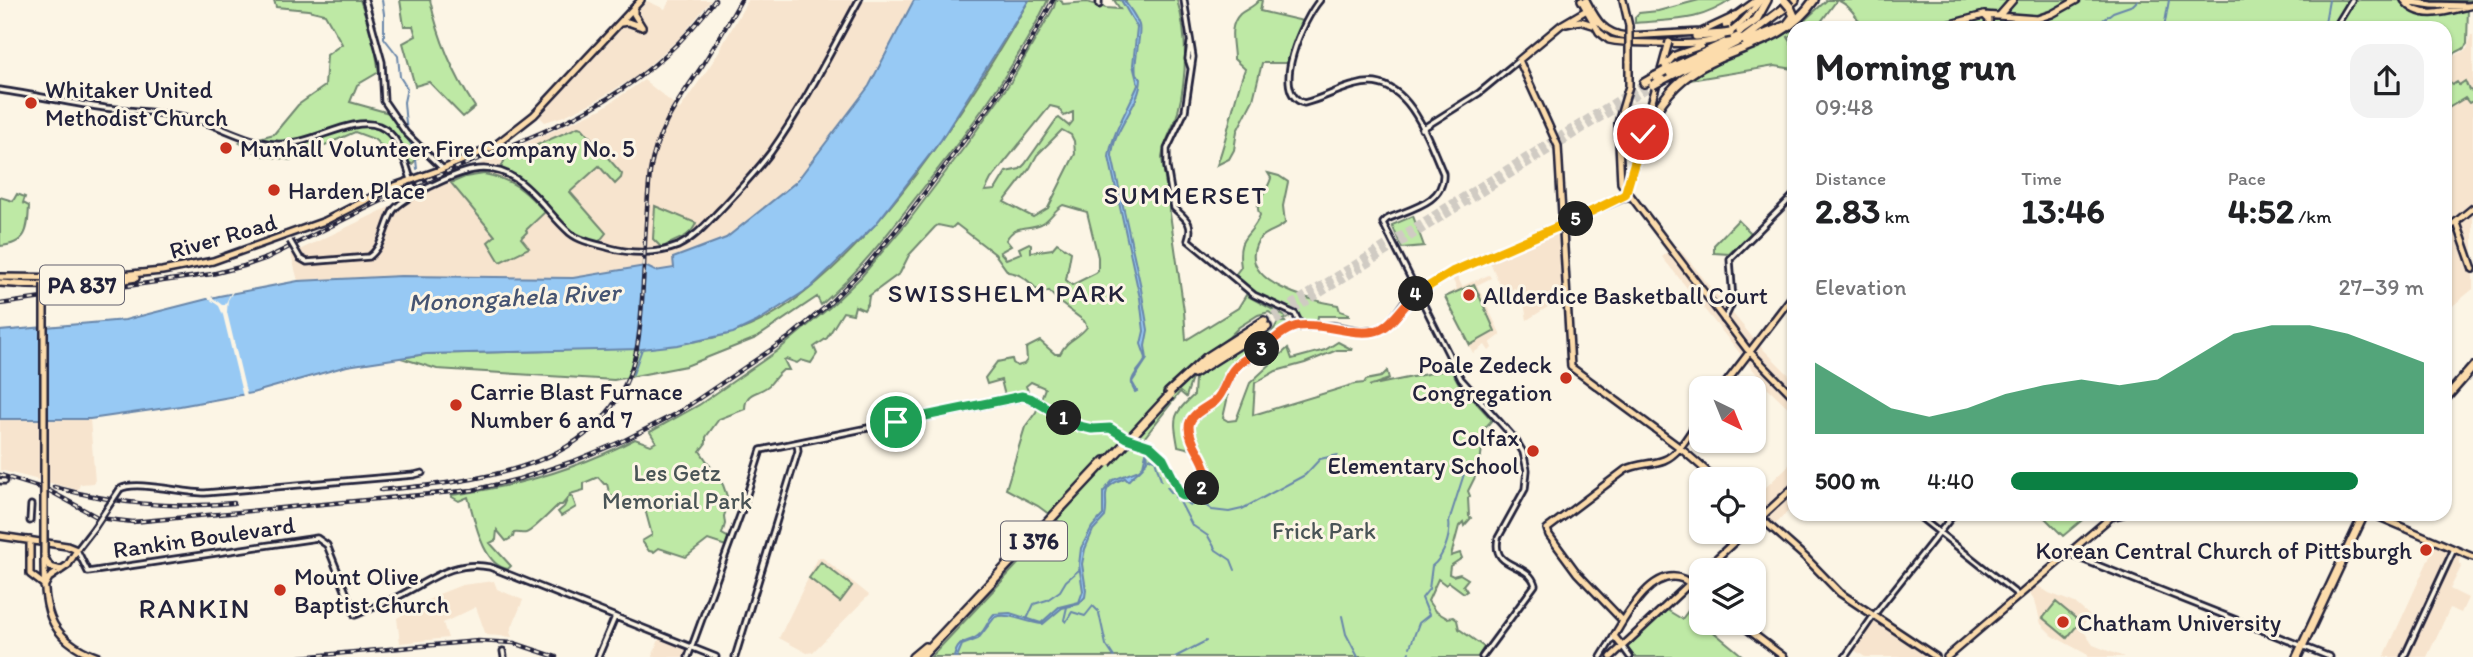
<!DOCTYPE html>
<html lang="en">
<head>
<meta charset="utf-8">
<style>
	:root { --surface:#fff; --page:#f2f2f2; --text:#202124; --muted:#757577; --accent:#0b8043 }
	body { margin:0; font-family:Itim,sans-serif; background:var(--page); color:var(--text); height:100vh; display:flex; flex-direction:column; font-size:26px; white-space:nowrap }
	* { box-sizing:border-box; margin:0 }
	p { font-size:23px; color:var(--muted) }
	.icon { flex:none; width:38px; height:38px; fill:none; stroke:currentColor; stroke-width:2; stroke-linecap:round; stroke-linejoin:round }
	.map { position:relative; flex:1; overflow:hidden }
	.side { position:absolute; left:1787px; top:21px; width:665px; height:500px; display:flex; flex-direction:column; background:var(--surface); border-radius:21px; box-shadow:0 2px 5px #0004 }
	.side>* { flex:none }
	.needle { width:46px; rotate:137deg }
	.fabs { position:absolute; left:1689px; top:376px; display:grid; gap:14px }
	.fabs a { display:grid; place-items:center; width:77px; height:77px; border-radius:14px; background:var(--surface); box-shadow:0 2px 5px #0004; font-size:35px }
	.pin { position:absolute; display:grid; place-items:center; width:60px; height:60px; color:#fff; margin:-30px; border:4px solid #fff; border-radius:50%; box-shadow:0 2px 7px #0007 }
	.km { position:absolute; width:35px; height:35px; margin:-18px; border-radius:50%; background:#222; color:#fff; font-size:19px; line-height:35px; text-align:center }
	.round { display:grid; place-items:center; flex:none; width:74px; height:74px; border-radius:21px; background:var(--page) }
	.head { display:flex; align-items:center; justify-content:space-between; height:119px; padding:0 28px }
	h1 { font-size:38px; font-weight:700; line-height:52px }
	.figures { display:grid; grid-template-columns:repeat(3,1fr); gap:10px; height:119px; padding:7px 28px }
	.figures div { display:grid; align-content:center }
	.figures b { font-size:35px; font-weight:700 }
	.figures small { font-size:19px; font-weight:400 }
	.figures p { font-size:19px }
	.chart { height:196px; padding:14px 28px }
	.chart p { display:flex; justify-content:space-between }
	.chart svg { width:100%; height:126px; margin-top:7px; fill:var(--accent); opacity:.7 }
	ul { padding:0 28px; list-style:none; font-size:23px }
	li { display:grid; grid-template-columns:112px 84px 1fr; align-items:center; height:52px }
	li i { height:18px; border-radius:9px; background:var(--accent) }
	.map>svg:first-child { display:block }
</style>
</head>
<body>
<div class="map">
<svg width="2473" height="657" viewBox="0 0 2473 657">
	<rect width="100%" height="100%" fill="#fcf5e5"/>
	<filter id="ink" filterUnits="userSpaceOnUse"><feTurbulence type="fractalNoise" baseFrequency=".0143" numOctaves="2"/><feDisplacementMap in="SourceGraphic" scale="14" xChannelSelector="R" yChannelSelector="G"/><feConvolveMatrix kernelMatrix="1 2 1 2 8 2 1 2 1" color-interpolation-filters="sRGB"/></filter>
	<g filter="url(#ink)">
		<path fill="#f7e4ce" d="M670,0H711L680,38L637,76L594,102L564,116L545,122L539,116L647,1L665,9Z
			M748,0H914L869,86L796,182L726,238L673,258L674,268L655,271L645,266L573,278L401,276L298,281L291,254L471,168L601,109L644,80L680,109L714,60Z
			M2471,35H2473V289L2450,308L2445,292V61L2467,49Z
			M1558,231L1561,233L1564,297L1527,320L1523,297L1520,298L1515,288L1504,294L1490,262Z
			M1676,245L1758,344L1794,380V413L1768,388L1662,257Z
			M1456,274L1462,286L1489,275L1491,278L1477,285L1501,335L1490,343L1492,348L1489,351L1485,345L1473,353L1444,297L1457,289L1451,276Z
			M0,419H90L95,483L80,484L78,490L0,470Z
			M1794,460V505L1773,526L1754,509V499Z
			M2436,543L2462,555L2459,563L2462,565L2450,589L2468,598L2461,613L2450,608L2427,657H2384Z
			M818,558H823L869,595L813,652L807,653L779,638Z
			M494,581L497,589L523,600L510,632L512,637L486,635L476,607L443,623L448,638L400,643L397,618L439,594L462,585Z
			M2035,584L2049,593L2075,603L2090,616L2081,627L2093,645L2124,657H2087L2088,655L2053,636L2041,624L2035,601L2028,590Z
			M1875,620L1932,657H1865L1854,650Z
			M660,637L689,648L687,657H652Z"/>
		<path fill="#bee9a5" stroke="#708670" stroke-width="2" fill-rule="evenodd" d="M274,0H360L373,36L379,72L357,85L350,102L389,113L423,152L412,164L394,158L374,139L355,132L290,160L261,155L240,143L274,134L298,105L325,86L327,55L342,44L325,14L308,10L276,7Z
			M400,0H430C438,37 454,75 475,107L463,117L429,82L415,86L403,43L416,36L413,26H404Z
			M1029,0H1048C1013,72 966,134 917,196C887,235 858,273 821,305L817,297L756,338L686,366L614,380L437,369L401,358L426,354C475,353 525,352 574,350C627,349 680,348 731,333C849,298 970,103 1029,0Z
			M1056,0H1061L1063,4L1087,2L1106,8L1120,9L1114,0H1121L1125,6L1124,0H1177C1188,35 1187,76 1178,112C1173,129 1165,139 1162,158L1184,311L1186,340L1238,308L1246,295L1288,318L1281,321L1269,312L1258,315L1239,327L1229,337L1198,359L1186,397L1180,392L1138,446L1149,448L1151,454L1158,456L1172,483V492L1188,500L1206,489C1217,460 1183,440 1193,421C1197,414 1208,410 1215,404C1219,401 1222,396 1226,393L1228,396L1223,418L1228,421L1236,420L1250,383L1288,348L1292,359L1325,350L1338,342L1353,350H1337L1305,363L1276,371L1255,383L1253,415L1355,384L1364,383L1366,380L1381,377L1387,371L1389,379L1369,386L1451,369L1459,384L1492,420L1485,428L1479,469L1468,491L1470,496L1468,498L1469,516L1471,518L1464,526L1463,522L1459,526L1451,556L1460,553L1462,558L1450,566L1449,574L1453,576L1460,574L1468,579L1463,585L1467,591L1464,593L1449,582L1446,585L1438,579L1428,601L1435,611L1447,618L1453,617L1457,620L1459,629L1484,647L1478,657H931L1058,521L1038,506L1006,489L1025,427L1036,412L1045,388L1031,382L1026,386L1028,391L1026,392L1005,396L1001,380L987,384L985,378L997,362L1012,359L1013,363L1017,366L1024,364L1027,360L1026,348L1040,341L1055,354H1060C1068,338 1077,340 1087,327L1084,321L1059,302L1049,291L1041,294C1032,284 1022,273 1008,272L995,254L956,224L952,228L938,225L935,227L909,255L900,273L869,296L868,303L864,310L855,306L853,314L843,312L827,338L814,347L817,354L811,363L801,360L797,363L786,359L784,360L789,370H783C777,375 775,378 771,383C762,395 745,389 745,409L719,419L706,437V443L700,451L723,485L729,502L724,516L725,524L722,534L729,538L726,546L708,540L686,557L659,548L654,552L649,551L642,541L652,535L645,509L642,507L633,509C627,497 622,498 610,496L607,484H604L598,477L584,483V490L570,494L569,497L572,496L576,507L561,516L558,512L564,507L568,498L562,505H558C553,510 531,532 526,533C522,534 518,532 514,533L513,537L506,541L497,530L496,540L490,543L511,566L508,569C482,566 474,516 468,497L459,501L452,497V495C515,487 579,468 635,439L651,445L656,442L650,432L699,405L777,351L830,307L861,277L910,219L966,145L1012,80L1054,7ZM1050,106L1058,108L1064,116L1073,112V121L1069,126L1059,118L1056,120L1025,164L1020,169L1006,172L995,190L985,191L991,179ZM1062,130L1071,135L1074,141L1075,154L1048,208L1033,217L1004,202L1030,168L1037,155ZM1063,205L1087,212L1098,257V271L1096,273L1072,285L1066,280L1071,252L1057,243L1052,249L1031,252V244L1029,243L1019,248L1021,253L1006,259L1000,252L1011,246L1006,240C1015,224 1027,230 1041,224C1050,220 1054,210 1063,205Z
			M1259,0H1262L1260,11L1303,21L1288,63H1262L1253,100L1237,131L1234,150L1229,159L1217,165C1229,133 1233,100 1245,69L1234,59C1234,45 1227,27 1240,14C1246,9 1254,7 1259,0Z
			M1699,0H1731C1697,23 1674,19 1635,23V17L1639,13L1658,11Z
			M1827,0H2473V5L2468,6L2467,44L2463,49L2445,58V28H1863C1857,17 1850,5 1837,0L1820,23L1796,28Z
			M1794,29V34L1788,37L1794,49V69L1775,66L1690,80C1721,56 1761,50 1794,29Z
			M2448,80L2452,85L2457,82L2459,85L2465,81L2469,90L2473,91V101L2469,103L2465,98L2445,110V82Z
			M578,127L582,128L622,174L621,178L615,184L599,166L570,192L606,233L598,243L577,236L570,231L529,186L501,168L505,159Z
			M1268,173L1279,176L1288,182L1283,206L1285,223C1278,231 1261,232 1256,245C1240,283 1313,301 1338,305L1340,311L1349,314V316H1318L1317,324L1304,323C1295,306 1272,304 1256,294C1248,289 1242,281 1235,275L1241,267C1236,233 1251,239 1260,215C1252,201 1268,192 1271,178Z
			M484,174C515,180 524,190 545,212L526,230L527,232L521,238L529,248L500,262L488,242L495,236L451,183L465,177Z
			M17,194L25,197L23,203L29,206C28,230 27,244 0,246V197L13,201Z
			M655,206L696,223C690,239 674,239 662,248L653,239Z
			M1413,216L1424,246L1402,248L1392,225Z
			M1738,220L1751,233L1729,254L1714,253V245Z
			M1474,284L1495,331L1470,345L1445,297Z
			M1278,322H1285L1288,326L1228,371L1213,400L1190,417L1187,426L1195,450L1178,446C1173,417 1172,415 1194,395L1195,378L1264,333L1271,334Z
			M2048,514H2088V515L2063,536L2044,517Z
			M821,562L852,586L840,602L809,578Z
			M2056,602L2080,622L2067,638L2043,618Z
			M1667,610L1682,619L1688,611L1744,657H1634L1627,647Z"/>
		<path fill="#97c9f4" stroke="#6886aa" stroke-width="2" d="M914,0H1029L941,140L875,225L810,288L756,322L733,333L678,345L642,349L426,354L347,366L252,393L180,406L90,419H0V331L125,320L219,296L298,281L401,276L573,278L645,266L655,271L674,268L673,258L726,238L796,182L869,86Z
			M1121,0H1124C1129,8 1136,16 1139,25C1142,36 1133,59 1136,74L1141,78C1141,105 1113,128 1112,156L1140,283L1148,330L1145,346L1147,359L1132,382L1137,391L1135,392C1125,377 1141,371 1146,358L1141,344L1144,331L1140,298L1109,157C1112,133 1129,107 1138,85L1133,65L1137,27Z
			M1147,449C1151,466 1137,471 1128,481L1125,478C1096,489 1110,496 1105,517L1093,530L1085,549L1082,564L1086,590L1085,597L1079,604L1062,608L1043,624C1027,624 1011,612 995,617L978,639L962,645L957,657H954C959,636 969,645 980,634C986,629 988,620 994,614L1010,613L1041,623L1059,607L1079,602L1083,591L1079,565L1081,548L1092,527L1103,515V492L1113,480L1139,470L1143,466Z"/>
		<path fill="#fcf5e5" d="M232,290H234L228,300L227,312L247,396L243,397L223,315L219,306L205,296L212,297L222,305H225Z"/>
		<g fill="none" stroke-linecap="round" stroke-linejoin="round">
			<path stroke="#6886aa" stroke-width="2" d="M382,0L384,14V38L398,56L400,77L407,88L404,102L405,114L408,140L415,150L417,169
				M2074,28L2091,23L2098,24L2113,12L2133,5L2138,0
				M2164,28L2169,0
				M2324,28L2329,0
				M633,374L642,349
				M1147,457L1155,460L1161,480
				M1167,487L1172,493
				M1175,497L1191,505L1201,502L1212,510L1229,512L1242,509L1305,475L1320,459L1338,455
				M1179,500L1192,525L1208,536L1216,550L1231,560L1235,570
				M1067,607L1064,620L1066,622L1072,612L1085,616L1093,606L1098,611
				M1099,613L1106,645L1114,657
				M1342,616L1346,634L1358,657
				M1027,619L1034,604L1047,600L1060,591L1066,581L1079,570
				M1410,647L1419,623L1429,615L1422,598L1429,589L1432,566C1444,557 1451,535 1449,521L1464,474
				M1175,657L1206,641
				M1407,657L1409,652"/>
			<path stroke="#d0cbc3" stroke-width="7" stroke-dasharray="7 3.5" stroke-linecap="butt" d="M1264,321L1644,83
				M1267,327L1647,89"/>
			<defs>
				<path id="minor" d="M365,0L382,62L384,101L406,133L443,169
					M1099,0V5
					M1184,0L1193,57L1185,111L1167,149V167L1174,208C1185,218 1194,223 1188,240L1254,295L1295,314L1301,326
					M1320,0C1304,18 1269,93 1304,103C1322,99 1338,89 1356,85C1407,70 1427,137 1443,173C1445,203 1409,209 1387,219L1383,223L1461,379L1515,439L1523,452L1527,470L1525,489L1498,538C1491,571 1529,561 1535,585L1482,657
					M2335,28L2352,0
					M1190,43L1188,59L1191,68
					M0,90C35,95 70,103 105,108C133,111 162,112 190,118C220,124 245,143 276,144C310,147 351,115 379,126C400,135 404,159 411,179
					M1422,129L1479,93L1519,60
					M300,258L307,262L369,257C383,247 385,225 393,211C402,197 456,173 473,170C521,162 540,207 570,233C581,242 597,244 610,248C631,254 658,254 678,246C696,237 708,222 722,208C739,190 756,172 771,152C805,104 831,51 859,0
					M1724,320L1733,301L1730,259L1794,195
					M0,481H5
					M120,489C135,480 183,493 205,493L414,475L422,473
					M1916,514L2018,595
					M30,521L31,505
					M94,528L77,550L88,572L317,538L327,545L355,615C369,609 383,604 397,597C428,582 453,559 490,567L716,657
					M2069,554L2330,657
					M1622,646L1630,657
					M503,651L504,657
					M598,657L615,617
					M688,657L742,510L761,450L897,422
					M735,657L798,451L797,443
					M1601,657L1614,636
					M1845,657L1874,615L1954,514
					M2404,657L2454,549"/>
				<path id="major" d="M1581,0L1599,32L1609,40C1625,44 1642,42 1658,43C1713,44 1724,47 1761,0
					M1586,0C1596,19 1603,34 1627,36L1701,32L1735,16L1757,0
					M1623,0L1629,26
					M2404,0C2421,23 2451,10 2473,5
					M2405,1L2432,5L2468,6
					M634,8V14L642,27
					M1590,8L1561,25L1519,60L1558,146L1571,367L1679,447L1717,480
					M1984,15L1989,20V28
					M1999,16L2013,0
					M621,23L628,22L642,27
					M1566,24L1580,21L1593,25
					M1945,28L1947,25L1984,15L2037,19L2052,14L2077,0
					M1629,61V86L1618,123L1621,183L1747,349L1794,397
					M1665,66L1675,55L1701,46
					M1660,74L1668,45
					M1626,191L1657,83
					M2457,223L2473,269
					M2445,231L2473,208
					M0,277L90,278L162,271L213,261L325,221L392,187L443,169L493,147L534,115L641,0
					M0,283C45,287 91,287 136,278
					M48,284L80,281
					M1722,388L1794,294
					M898,422L1026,396L1079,426L1092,429L1110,428L1126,437L1150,446L1163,458L1182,496H1191C1230,473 1185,451 1189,421L1219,397L1233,369L1239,364L1290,329L1301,326H1332L1365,332L1379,330L1390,323L1404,303L1452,272L1630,195
					M1754,512L1805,557L1840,593L1936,657
					M2372,514L2473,557
					M1754,524L1794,487
					M0,536L67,546L77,550L68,565L49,578L44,587
					M30,540V574L43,584
					M44,554C44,605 44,638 98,657
					M45,558L50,567L61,570
					M1704,570L1745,532
					M1623,621L1577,573L1549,535L1547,529L1625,470C1638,463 1651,465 1664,460C1680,454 1691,430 1701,417
					M1739,623L1784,657
					M1622,646L1614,636C1626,616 1653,566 1683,579C1689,582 1695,588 1701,592
					M1611,657L1701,573
					M1947,657L2111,517L2123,514"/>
				<path id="highway" d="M1728,31L1726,24L1735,16
					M1740,31L1756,20L1767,0
					M1696,36L1724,34
					M1746,42L1787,25L1794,16L1790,7
					M1665,71L1738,37
					M1662,80L1745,38L1795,0
					M1644,83L1656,76
					M1643,134C1655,111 1668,89 1690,74C1733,44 1782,47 1814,0
					M1194,373L1267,327
					M1168,393L1206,358L1264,321
					M2445,399L2473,367
					M913,657L925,647
					M921,657L1105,461
					M2297,657L2364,514"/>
			</defs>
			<use href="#minor" stroke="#22223b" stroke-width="9"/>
			<use href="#major" stroke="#22223b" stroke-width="10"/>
			<use href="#highway" stroke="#22223b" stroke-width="12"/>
			<use href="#minor" stroke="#fcf5e5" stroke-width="3.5"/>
			<use href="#major" stroke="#fcdcac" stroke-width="5"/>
			<use href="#highway" stroke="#fcdcac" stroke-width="7"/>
			<defs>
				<path id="rail" d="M0,304L212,274L244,266L267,258C317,234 366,207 416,185C534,133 634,110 715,0
					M0,475L48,490L99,518L133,522L473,490L519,479L574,461L625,440L679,412L791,336L828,305L868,264L901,224L990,106L1023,55L1053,0
					M54,487C118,504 168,509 234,503
					M381,490C481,481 614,469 637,347C642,321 642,294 644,267C645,235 647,204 650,172C656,130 679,100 702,66C716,44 729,22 741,0
					M300,657L478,641L514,643L556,657"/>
			</defs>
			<use href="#rail" stroke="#22223b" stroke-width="4.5"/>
			<use href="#rail" stroke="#fcf5e5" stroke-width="2" stroke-dasharray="5" stroke-linecap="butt"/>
			<defs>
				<path id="minor-bridge" d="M290,241L300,258
					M94,528L120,489"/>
				<path id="major-bridge" d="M1629,26V61
					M1668,45L1669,42
					M44,284V554"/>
				<path id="highway-bridge" d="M1784,0L1790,7
					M1724,34L1730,33
					M1656,76L1665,71
					M1653,85L1662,80
					M1107,463L1170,395"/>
			</defs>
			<use href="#minor-bridge" stroke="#22223b" stroke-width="9" stroke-linecap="butt"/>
			<use href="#major-bridge" stroke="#22223b" stroke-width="10" stroke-linecap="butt"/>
			<use href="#highway-bridge" stroke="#22223b" stroke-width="12" stroke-linecap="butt"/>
			<use href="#minor-bridge" stroke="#fcf5e5" stroke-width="3.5"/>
			<use href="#major-bridge" stroke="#fcdcac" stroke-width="5"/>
			<use href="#highway-bridge" stroke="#fcdcac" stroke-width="7"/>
		</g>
	</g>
	<g fill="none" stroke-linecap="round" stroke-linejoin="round" filter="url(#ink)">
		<defs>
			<path id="split-1" d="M896,422L1022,396L1030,398L1064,418"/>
			<path id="split-2" d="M1064,418L1079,426L1092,429L1110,428L1126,438L1150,446L1163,458L1182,496H1191L1202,488"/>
			<path id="split-3" d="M1202,488C1217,466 1189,449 1189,427C1189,414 1207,408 1215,401C1225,392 1226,377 1235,368C1241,360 1253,355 1262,349"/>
			<path id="split-4" d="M1262,349C1273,341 1285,328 1299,326C1326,322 1358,339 1381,329C1394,323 1404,304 1416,294"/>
			<path id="split-5" d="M1416,294L1452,272L1576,219"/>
			<path id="split-6" d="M1576,219L1625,195L1643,134"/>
		</defs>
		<use href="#split-1" stroke="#fff" stroke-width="14"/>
		<use href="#split-2" stroke="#fff" stroke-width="14"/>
		<use href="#split-3" stroke="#fff" stroke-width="14"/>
		<use href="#split-4" stroke="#fff" stroke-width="14"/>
		<use href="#split-5" stroke="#fff" stroke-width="14"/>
		<use href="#split-6" stroke="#fff" stroke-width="14"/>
		<use href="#split-1" stroke="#22a559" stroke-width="9"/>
		<use href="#split-2" stroke="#22a559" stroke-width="9"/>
		<use href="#split-3" stroke="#f0652b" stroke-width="9"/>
		<use href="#split-4" stroke="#f0652b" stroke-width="9"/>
		<use href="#split-5" stroke="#f5b400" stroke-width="9"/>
		<use href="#split-6" stroke="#f5b400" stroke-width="9"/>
	</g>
	<g fill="#c8321e" stroke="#fcf5e5" stroke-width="2.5">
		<circle cx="31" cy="103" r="7"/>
		<circle cx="226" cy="148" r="7"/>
		<circle cx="274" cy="190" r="7"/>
		<circle cx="1469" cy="295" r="7"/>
		<circle cx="1566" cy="378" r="7"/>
		<circle cx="456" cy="405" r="7"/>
		<circle cx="1533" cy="451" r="7"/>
		<circle cx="2426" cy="550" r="7"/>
		<circle cx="280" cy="590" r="7"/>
		<circle cx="2063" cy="622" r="7"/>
	</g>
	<g text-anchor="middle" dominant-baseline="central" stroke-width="6" stroke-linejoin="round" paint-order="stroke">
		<g fill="#fcf5e5" stroke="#63616e" stroke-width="2">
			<rect x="40" y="265.5" width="84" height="39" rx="5"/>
			<rect x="1001" y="521.5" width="66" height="39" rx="5"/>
		</g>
		<g font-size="23" font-weight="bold" fill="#22223b">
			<text x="82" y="285">PA 837</text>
			<text x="1034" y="541">I 376</text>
		</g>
		<g font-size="24" fill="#22223b" stroke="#fcf5e5" text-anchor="start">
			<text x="45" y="89">Whitaker United<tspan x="45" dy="28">Methodist Church</tspan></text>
			<text x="240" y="148">Munhall Volunteer Fire Company No. 5</text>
			<text x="288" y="190">Harden Place</text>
			<text x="1483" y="295">Allderdice Basketball Court</text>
			<text x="1552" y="364" text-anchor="end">Poale Zedeck<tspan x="1552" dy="28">Congregation</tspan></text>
			<text x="470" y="391">Carrie Blast Furnace<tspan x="470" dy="28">Number 6 and 7</tspan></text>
			<text x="1519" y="437" text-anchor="end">Colfax<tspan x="1519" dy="28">Elementary School</tspan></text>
			<text x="2412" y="550" text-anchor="end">Korean Central Church of Pittsburgh</text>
			<text x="294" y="576">Mount Olive<tspan x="294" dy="28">Baptist Church</tspan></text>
			<text x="2077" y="622">Chatham University</text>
		</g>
		<g font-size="24" fill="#22223b" stroke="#fcf5e5">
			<text transform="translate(223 236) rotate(-16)">River Road</text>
			<text transform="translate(204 537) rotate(-8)">Rankin Boulevard</text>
		</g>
		<g font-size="24" fill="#495456" stroke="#fcf5e5">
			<text x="677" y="472">Les Getz<tspan x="677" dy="28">Memorial Park</tspan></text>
			<text x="1324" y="530">Frick Park</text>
		</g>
		<g font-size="26" letter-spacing="2" fill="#22223b" stroke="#fcf5e5">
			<text x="1186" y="195">SUMMERSET</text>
			<text x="1007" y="293">SWISSHELM PARK</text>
		</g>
		<g font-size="26" font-style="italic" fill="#455472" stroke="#fcf5e5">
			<text transform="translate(514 297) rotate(-3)">Monongahela River</text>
		</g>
		<g font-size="28" letter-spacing="2" fill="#22223b" stroke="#fcf5e5">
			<text x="195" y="608">RANKIN</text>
		</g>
	</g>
</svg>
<div class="fabs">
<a><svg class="needle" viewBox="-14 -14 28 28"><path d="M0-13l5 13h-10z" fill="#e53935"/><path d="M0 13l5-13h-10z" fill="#757577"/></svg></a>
<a><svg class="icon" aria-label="locate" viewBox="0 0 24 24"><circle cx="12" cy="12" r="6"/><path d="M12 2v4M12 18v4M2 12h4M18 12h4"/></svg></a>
<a><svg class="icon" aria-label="layers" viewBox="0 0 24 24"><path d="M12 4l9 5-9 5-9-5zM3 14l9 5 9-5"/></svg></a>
</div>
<div class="pin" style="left:896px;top:422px;background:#1e9e55"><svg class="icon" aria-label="arrive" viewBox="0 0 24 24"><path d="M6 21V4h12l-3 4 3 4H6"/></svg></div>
<div class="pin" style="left:1643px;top:134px;background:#d93025"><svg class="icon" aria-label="check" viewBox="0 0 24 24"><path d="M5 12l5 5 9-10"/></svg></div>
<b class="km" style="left:1064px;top:418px">1</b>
<b class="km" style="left:1202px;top:488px">2</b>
<b class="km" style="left:1262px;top:349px">3</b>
<b class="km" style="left:1416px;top:294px">4</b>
<b class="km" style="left:1576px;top:219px">5</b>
<section class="side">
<div class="head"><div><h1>Morning run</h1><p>09:48</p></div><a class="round"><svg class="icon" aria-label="share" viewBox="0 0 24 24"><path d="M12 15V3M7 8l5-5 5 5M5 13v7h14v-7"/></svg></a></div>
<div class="figures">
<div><p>Distance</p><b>2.83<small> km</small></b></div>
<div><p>Time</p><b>13:46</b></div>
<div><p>Pace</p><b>4:52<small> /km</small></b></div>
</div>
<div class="chart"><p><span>Elevation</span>27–39 m</p>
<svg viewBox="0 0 160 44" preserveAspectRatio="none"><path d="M0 44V19L10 27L20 35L30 38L40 35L50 30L60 27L70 25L80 27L90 25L100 17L110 9L120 6L130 6L140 9L150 14L160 19V44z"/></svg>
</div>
<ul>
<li><b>500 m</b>4:40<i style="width:84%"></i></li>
</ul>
</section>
</div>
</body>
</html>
